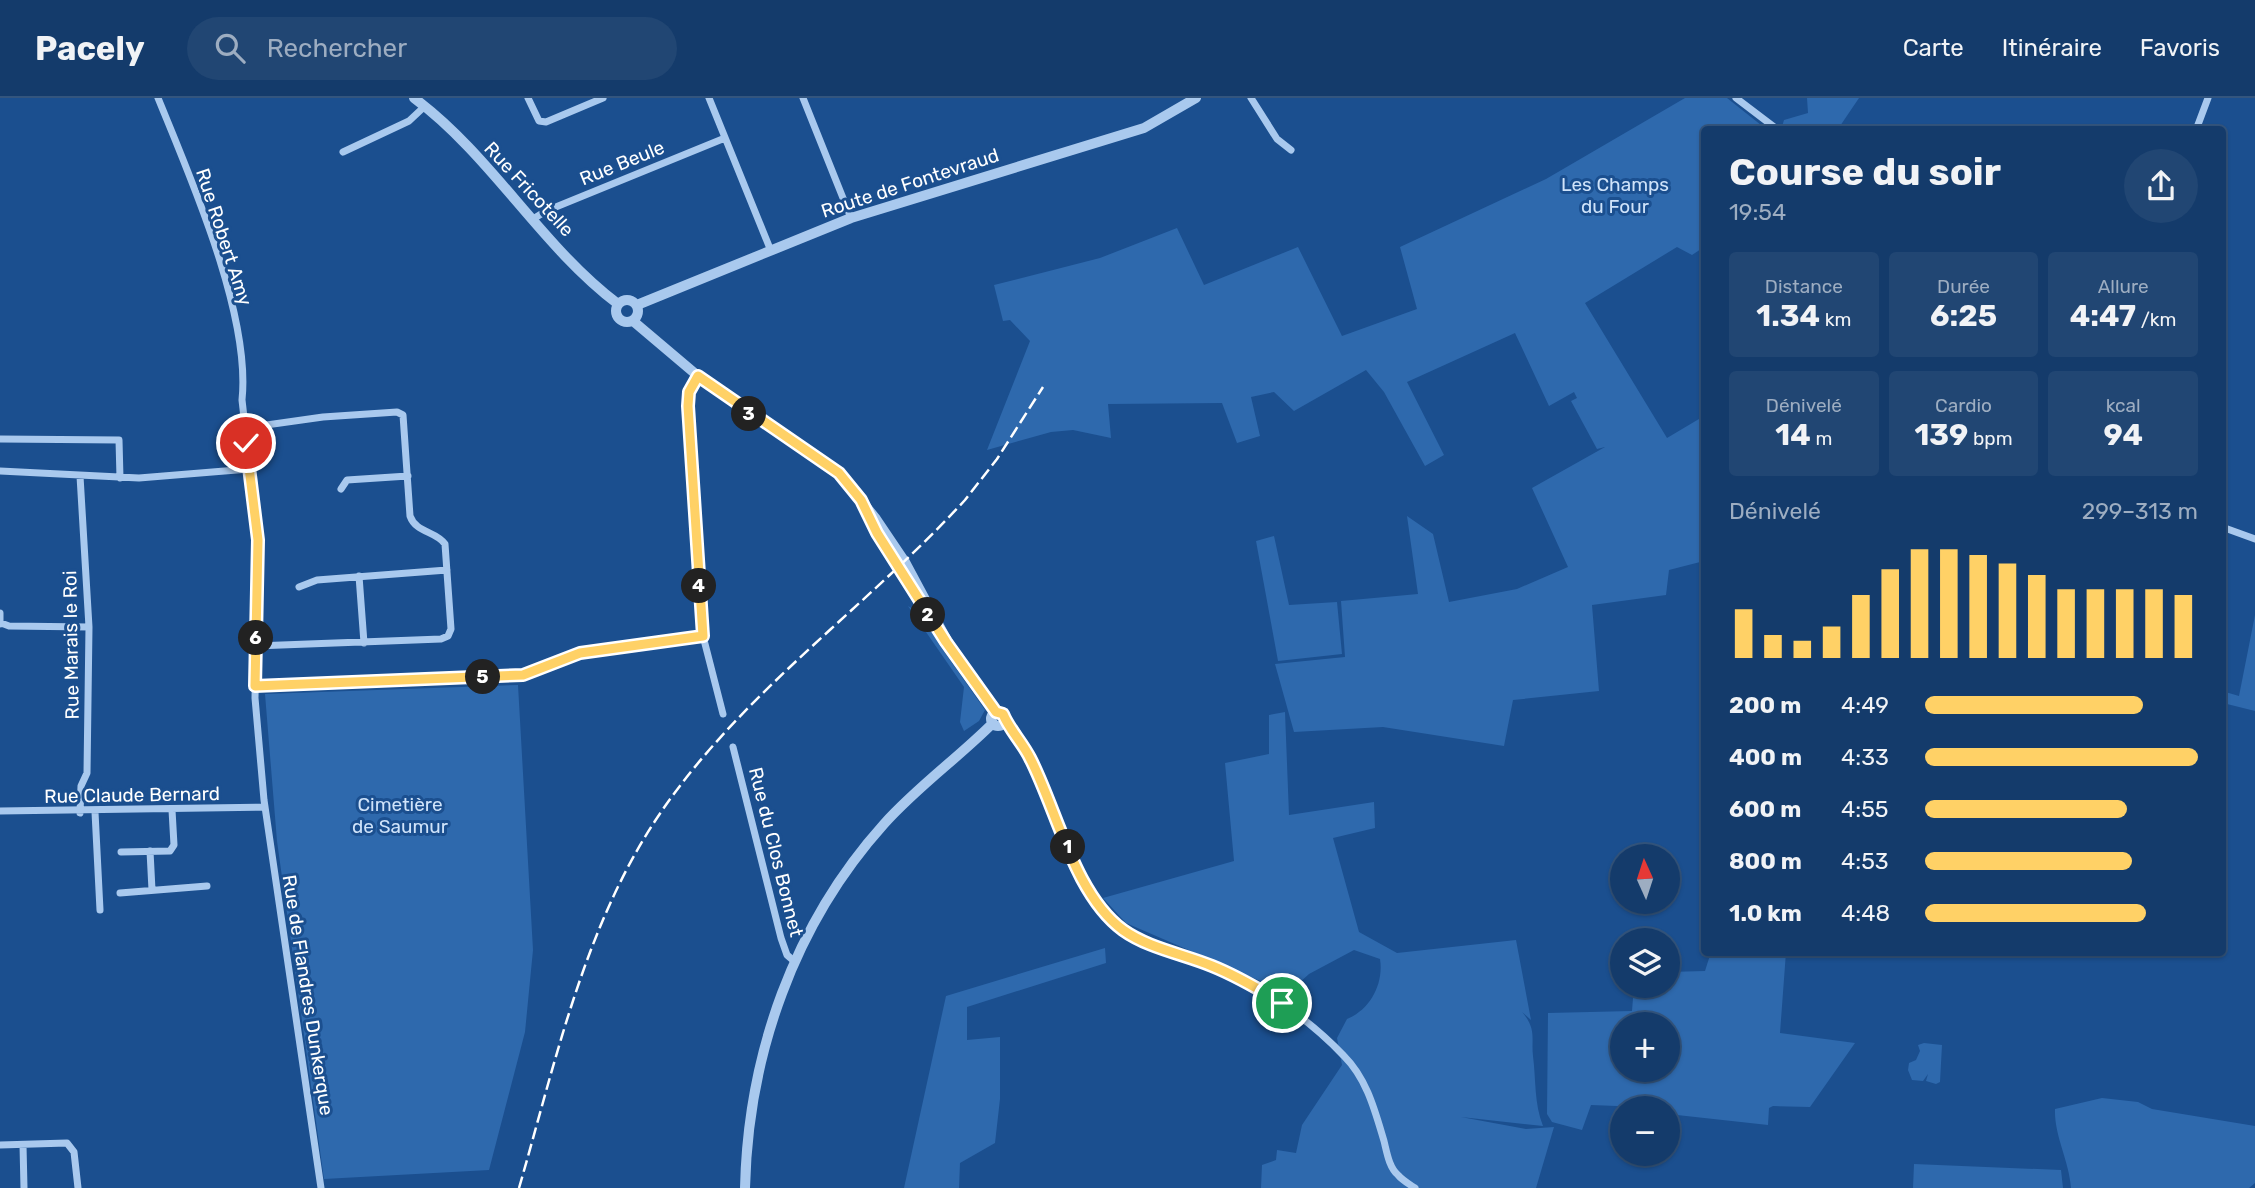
<!DOCTYPE html>
<html lang="fr">
<head>
<meta charset="utf-8">
<style>
	:root { --surface:#143b6b; --page:#214673; --text:#f1f3f6; --muted:#9dadc1; --line:#33557e; --accent:#ffd166 }
	body { margin:0; font-family:Rubik,sans-serif; background:var(--page); color:var(--text); height:100vh; display:flex; flex-direction:column; font-size:26px; white-space:nowrap }
	* { box-sizing:border-box; margin:0 }
	p { font-size:23px; color:var(--muted) }
	.icon { flex:none; width:38px; height:38px; fill:none; stroke:currentColor; stroke-width:2; stroke-linecap:round; stroke-linejoin:round }
	.map { position:relative; flex:1; overflow:hidden }
	.drawer { position:absolute; left:1701px; top:28px; width:525px; height:830px; display:flex; flex-direction:column; background:var(--surface); border-radius:7px; box-shadow:0 2px 5px #0004,0 0 0 2px var(--line) }
	.drawer>* { flex:none }
	.needle { width:46px; rotate:357deg }
	.fabs { position:absolute; left:1610px; top:746px; display:grid; gap:14px }
	.fabs a { display:grid; place-items:center; width:70px; height:70px; border-radius:50%; background:var(--surface); box-shadow:0 2px 5px #0004,0 0 0 2px var(--line); font-size:35px }
	.pin { position:absolute; display:grid; place-items:center; width:60px; height:60px; color:#fff; margin:-30px; border:4px solid #fff; border-radius:50%; box-shadow:0 2px 7px #0007 }
	.km { position:absolute; width:35px; height:35px; margin:-18px; border-radius:50%; background:#222; color:#fff; font-size:19px; line-height:35px; text-align:center }
	.round { display:grid; place-items:center; flex:none; width:74px; height:74px; border-radius:37px; background:var(--page) }
	.overview { display:flex; align-items:center; justify-content:space-between; height:119px; padding:0 28px }
	h1 { font-size:38px; font-weight:700; line-height:52px }
	.stats { display:grid; grid-template-columns:repeat(3,1fr); gap:10px; height:119px; padding:7px 28px }
	.stats div { display:grid; align-content:center; border-radius:7px; background:var(--page); text-align:center }
	.stats b { font-size:30px; font-weight:700 }
	.stats small { font-size:19px; font-weight:400 }
	.stats p { font-size:19px }
	.chart { height:196px; padding:14px 28px }
	.chart p { display:flex; justify-content:space-between }
	.chart svg { width:100%; height:126px; margin-top:7px; stroke:var(--accent); stroke-width:6 }
	ul { padding:0 28px; list-style:none; font-size:23px }
	li { display:grid; grid-template-columns:112px 84px 1fr; align-items:center; height:52px }
	li i { height:18px; border-radius:9px; background:var(--accent) }
	header { display:flex; align-items:center; gap:42px; box-sizing:border-box; height:98px; padding:0 35px; background:var(--surface); border-bottom:2px solid var(--line) }
	header strong { font-size:33px }
	nav { display:flex; gap:38px; margin-inline-start:auto; font-size:24px }
	.search { width:490px; height:63px; background:var(--page); display:flex; align-items:center; gap:18px; box-sizing:border-box; padding:0 24px; border-radius:38px; color:var(--muted); font-size:26px }
	.map>svg:first-child { display:block }
</style>
</head>
<body>
<header>
<strong>Pacely</strong>
<div class="search"><svg class="icon" aria-label="search" viewBox="0 0 24 24"><circle cx="10" cy="10" r="6"/><path d="M15 15l6 6"/></svg>Rechercher</div>
<nav><a>Carte</a><a>Itinéraire</a><a>Favoris</a></nav>
</header>
<div class="map">
<svg width="2255" height="1090" viewBox="0 0 2255 1090">
	<rect width="100%" height="100%" fill="#1b4f8f"/>
	<path fill="#2e69ad" fill-rule="evenodd" d="M1685,0H1727L1766,31L1704,32V149L1692,157L1677,149L1585,205L1667,340L1704,318V463L1669,472L1666,497L1592,507L1599,593L1513,602L1504,648L1383,629L1294,634L1275,566L1345,559L1341,503L1418,496L1407,418L1433,436L1449,504L1517,491L1568,469L1532,390L1605,349L1597,351L1571,303L1577,300L1574,294L1549,308L1515,235L1407,284L1444,357L1425,368L1384,294L1366,272L1294,313L1274,294L1251,299L1260,338L1237,345L1222,305L1108,306L1111,340L1073,332L1051,334L987,352L1030,243L1010,222L1003,223L994,187L1100,160L1177,130L1204,187L1298,149L1342,238L1417,211L1400,149L1546,81Z
		M1807,0H1859L1838,31L1781,32L1784,22L1808,15Z
		M1274,438L1289,507L1337,504L1342,556L1278,563L1256,443Z
		M908,508C919,513 937,535 938,545L985,612L979,623L964,633L960,624L964,589Z
		M2255,517V613L2223,605L2222,593L2239,598Z
		M518,587L533,852L525,934L489,1072L324,1081L277,743L265,596Z
		M1285,614L1289,717L1374,704L1375,730L1333,740L1359,834L1397,855L1516,842L1531,922L1522,914C1537,931 1531,941 1533,958C1536,981 1534,1006 1543,1028L1461,1019L1526,1031L1554,1029L1536,1090H1261L1262,1067L1276,1062L1277,1052L1296,1055L1302,1027L1342,967L1337,940L1347,921C1370,912 1384,886 1380,861L1354,852L1309,876L1288,895L1126,825L1103,800L1234,763L1225,665L1269,656V617Z
		M1105,850L1106,865L967,909V942L1000,939V1001L995,1045L960,1065L959,1090H904L946,898Z
		M1711,854H1786L1780,935L1855,945L1810,1009L1773,1008L1769,1010L1768,1027L1668,1016V1010L1591,1007L1582,1032L1552,1024L1547,1016L1548,915L1632,913L1634,887H1668V874L1705,873ZM1622,926H1668V971H1622Z
		M1924,945L1942,947L1940,984L1936,986L1926,983L1928,976L1923,983L1912,982L1908,972L1909,965L1916,962L1920,953L1918,947Z
		M2102,1000L2138,1004L2152,1011L2255,1028V1085L2249,1090H2071C2069,1062 2054,1038 2055,1011Z
		M1914,1066L2061,1072L2063,1090H1913Z"/>
	<g fill="none" stroke-linecap="round" stroke-linejoin="round">
		<path stroke="#a9c9ee" stroke-width="7" d="M158,0C191,81 251,217 242,302L258,442L255,600L264,702L321,1090
			M528,0L539,23L546,24L603,0
			M709,0L771,153
			M803,0L851,120
			M1251,0L1277,41L1291,52
			M1736,0L1778,32
			M2196,32L2208,0
			M343,54L409,23L425,8
			M533,121L546,113L725,40
			M698,278L689,294L688,308L703,538L723,616
			M245,330L323,319L397,314L403,317L410,418C416,435 436,433 445,446L451,531L448,538L441,541L255,548
			M0,341L119,342L120,380
			M0,373L139,380L249,371
			M80,378L89,529L87,675L81,688L80,715
			M341,391L347,382L408,378
			M2222,429L2255,441
			M359,478L364,545
			M299,489L317,482L447,472
			M0,515V526
			M1,525L9,528L89,529
			M255,588L523,577L580,555L703,538
			M1004,625C1056,681 1059,768 1114,823C1140,849 1181,855 1214,869C1263,890 1307,919 1344,958C1367,981 1375,1013 1384,1043C1387,1055 1389,1069 1398,1077C1402,1082 1409,1086 1415,1090
			M733,649L781,840L787,857L794,863
			M0,713L265,709
			M95,714L100,812
			M150,753L152,792
			M121,754L170,753L174,747L172,712
			M120,795L207,788
			M0,1047L67,1045L74,1054L78,1090
			M23,1047L24,1090"/>
		<path stroke="#a9c9ee" stroke-width="10" d="M414,0C492,58 541,148 618,206
			M616 213a11 11 0 1 1 22 0a11 11 0 1 1-22 0Z
			M637,207L851,120L1144,30L1196,0
			M633,223L698,278L839,375L876,421L905,464L950,548
			M876,433L923,509
			M945,543L996,614
			M991 621a7 7 0 1 1 14 0a7 7 0 1 1-14 0Z
			M745,1090C748,957 794,826 884,726C917,689 958,660 993,625"/>
		<path stroke="#fff" stroke-width="2.5" stroke-dasharray="12 5" stroke-linecap="butt" d="M519,1090C555,966 583,833 655,723C737,598 865,511 965,402L997,361L1043,289"/>
	</g>
	<g fill="none" stroke-linecap="round" stroke-linejoin="round">
		<defs>
			<path id="route" d="M246,345L258,442L255,588L523,577L580,555L703,538L688,308L689,294L698,278L839,375L861,402L877,435L946,544L996,614L1003,616C1009,631 1022,644 1030,660C1057,712 1074,796 1123,832C1148,850 1183,856 1212,868C1237,878 1259,891 1282,905"/>
		</defs>
		<use href="#route" stroke="#fff" stroke-width="14"/>
		<use href="#route" stroke="#ffd166" stroke-width="9"/>
	</g>
	<g text-anchor="middle" dominant-baseline="central" stroke-width="6" stroke-linejoin="round" paint-order="stroke">
		<g font-size="19" fill="#fff" stroke="#1b4f8f">
			<text transform="translate(622 65) rotate(-22)">Rue Beule</text>
			<text transform="translate(910 85) rotate(-18)">Route de Fontevraud</text>
			<text transform="translate(529 91) rotate(47)">Rue Fricotelle</text>
			<text transform="translate(224 139) rotate(72)">Rue Robert Amy</text>
			<text transform="translate(71 547) rotate(-91)">Rue Marais le Roi</text>
			<text transform="translate(132 697) rotate(-1)">Rue Claude Bernard</text>
			<text transform="translate(776 754) rotate(76)">Rue du Clos Bonnet</text>
			<text transform="translate(308 897) rotate(81)">Rue de Flandres Dunkerque</text>
		</g>
		<g font-size="19" fill="#cfe3fa" stroke="#1b4f8f">
			<text x="1615" y="86">Les Champs<tspan x="1615" dy="22">du Four</tspan></text>
			<text x="400" y="706">Cimetière<tspan x="400" dy="22">de Saumur</tspan></text>
		</g>
	</g>
</svg>
<div class="fabs">
<a><svg class="needle" viewBox="-14 -14 28 28"><path d="M0-13l5 13h-10z" fill="#e53935"/><path d="M0 13l5-13h-10z" fill="#9dadc1"/></svg></a>
<a><svg class="icon" aria-label="layers" viewBox="0 0 24 24"><path d="M12 4l9 5-9 5-9-5zM3 14l9 5 9-5"/></svg></a>
<a>+</a>
<a>−</a>
</div>
<div class="pin" style="left:1282px;top:905px;background:#1e9e55"><svg class="icon" aria-label="arrive" viewBox="0 0 24 24"><path d="M6 21V4h12l-3 4 3 4H6"/></svg></div>
<div class="pin" style="left:246px;top:345px;background:#d93025"><svg class="icon" aria-label="check" viewBox="0 0 24 24"><path d="M5 12l5 5 9-10"/></svg></div>
<b class="km" style="left:1068px;top:749px">1</b>
<b class="km" style="left:928px;top:517px">2</b>
<b class="km" style="left:749px;top:316px">3</b>
<b class="km" style="left:699px;top:488px">4</b>
<b class="km" style="left:483px;top:579px">5</b>
<b class="km" style="left:256px;top:540px">6</b>
<section class="drawer">
<div class="overview"><div><h1>Course du soir</h1><p>19:54</p></div><a class="round"><svg class="icon" aria-label="share" viewBox="0 0 24 24"><path d="M12 15V3M7 8l5-5 5 5M5 13v7h14v-7"/></svg></a></div>
<div class="stats">
<div><p>Distance</p><b>1.34<small> km</small></b></div>
<div><p>Durée</p><b>6:25</b></div>
<div><p>Allure</p><b>4:47<small> /km</small></b></div>
</div>
<div class="stats">
<div><p>Dénivelé</p><b>14<small> m</small></b></div>
<div><p>Cardio</p><b>139<small> bpm</small></b></div>
<div><p>kcal</p><b>94</b></div>
</div>
<div class="chart"><p><span>Dénivelé</span>299–313 m</p>
<svg viewBox="0 0 160 44" preserveAspectRatio="none"><path d="M5 44V27M15 44V36M25 44V38M35 44V33M45 44V22M55 44V13M65 44V6M75 44V6M85 44V8M95 44V11M105 44V15M115 44V20M125 44V20M135 44V20M145 44V20M155 44V22"/></svg>
</div>
<ul>
<li><b>200 m</b>4:49<i style="width:80%"></i></li>
<li><b>400 m</b>4:33<i style="width:100%"></i></li>
<li><b>600 m</b>4:55<i style="width:74%"></i></li>
<li><b>800 m</b>4:53<i style="width:76%"></i></li>
<li><b>1.0 km</b>4:48<i style="width:81%"></i></li>
</ul>
</section>
</div>
</body>
</html>
